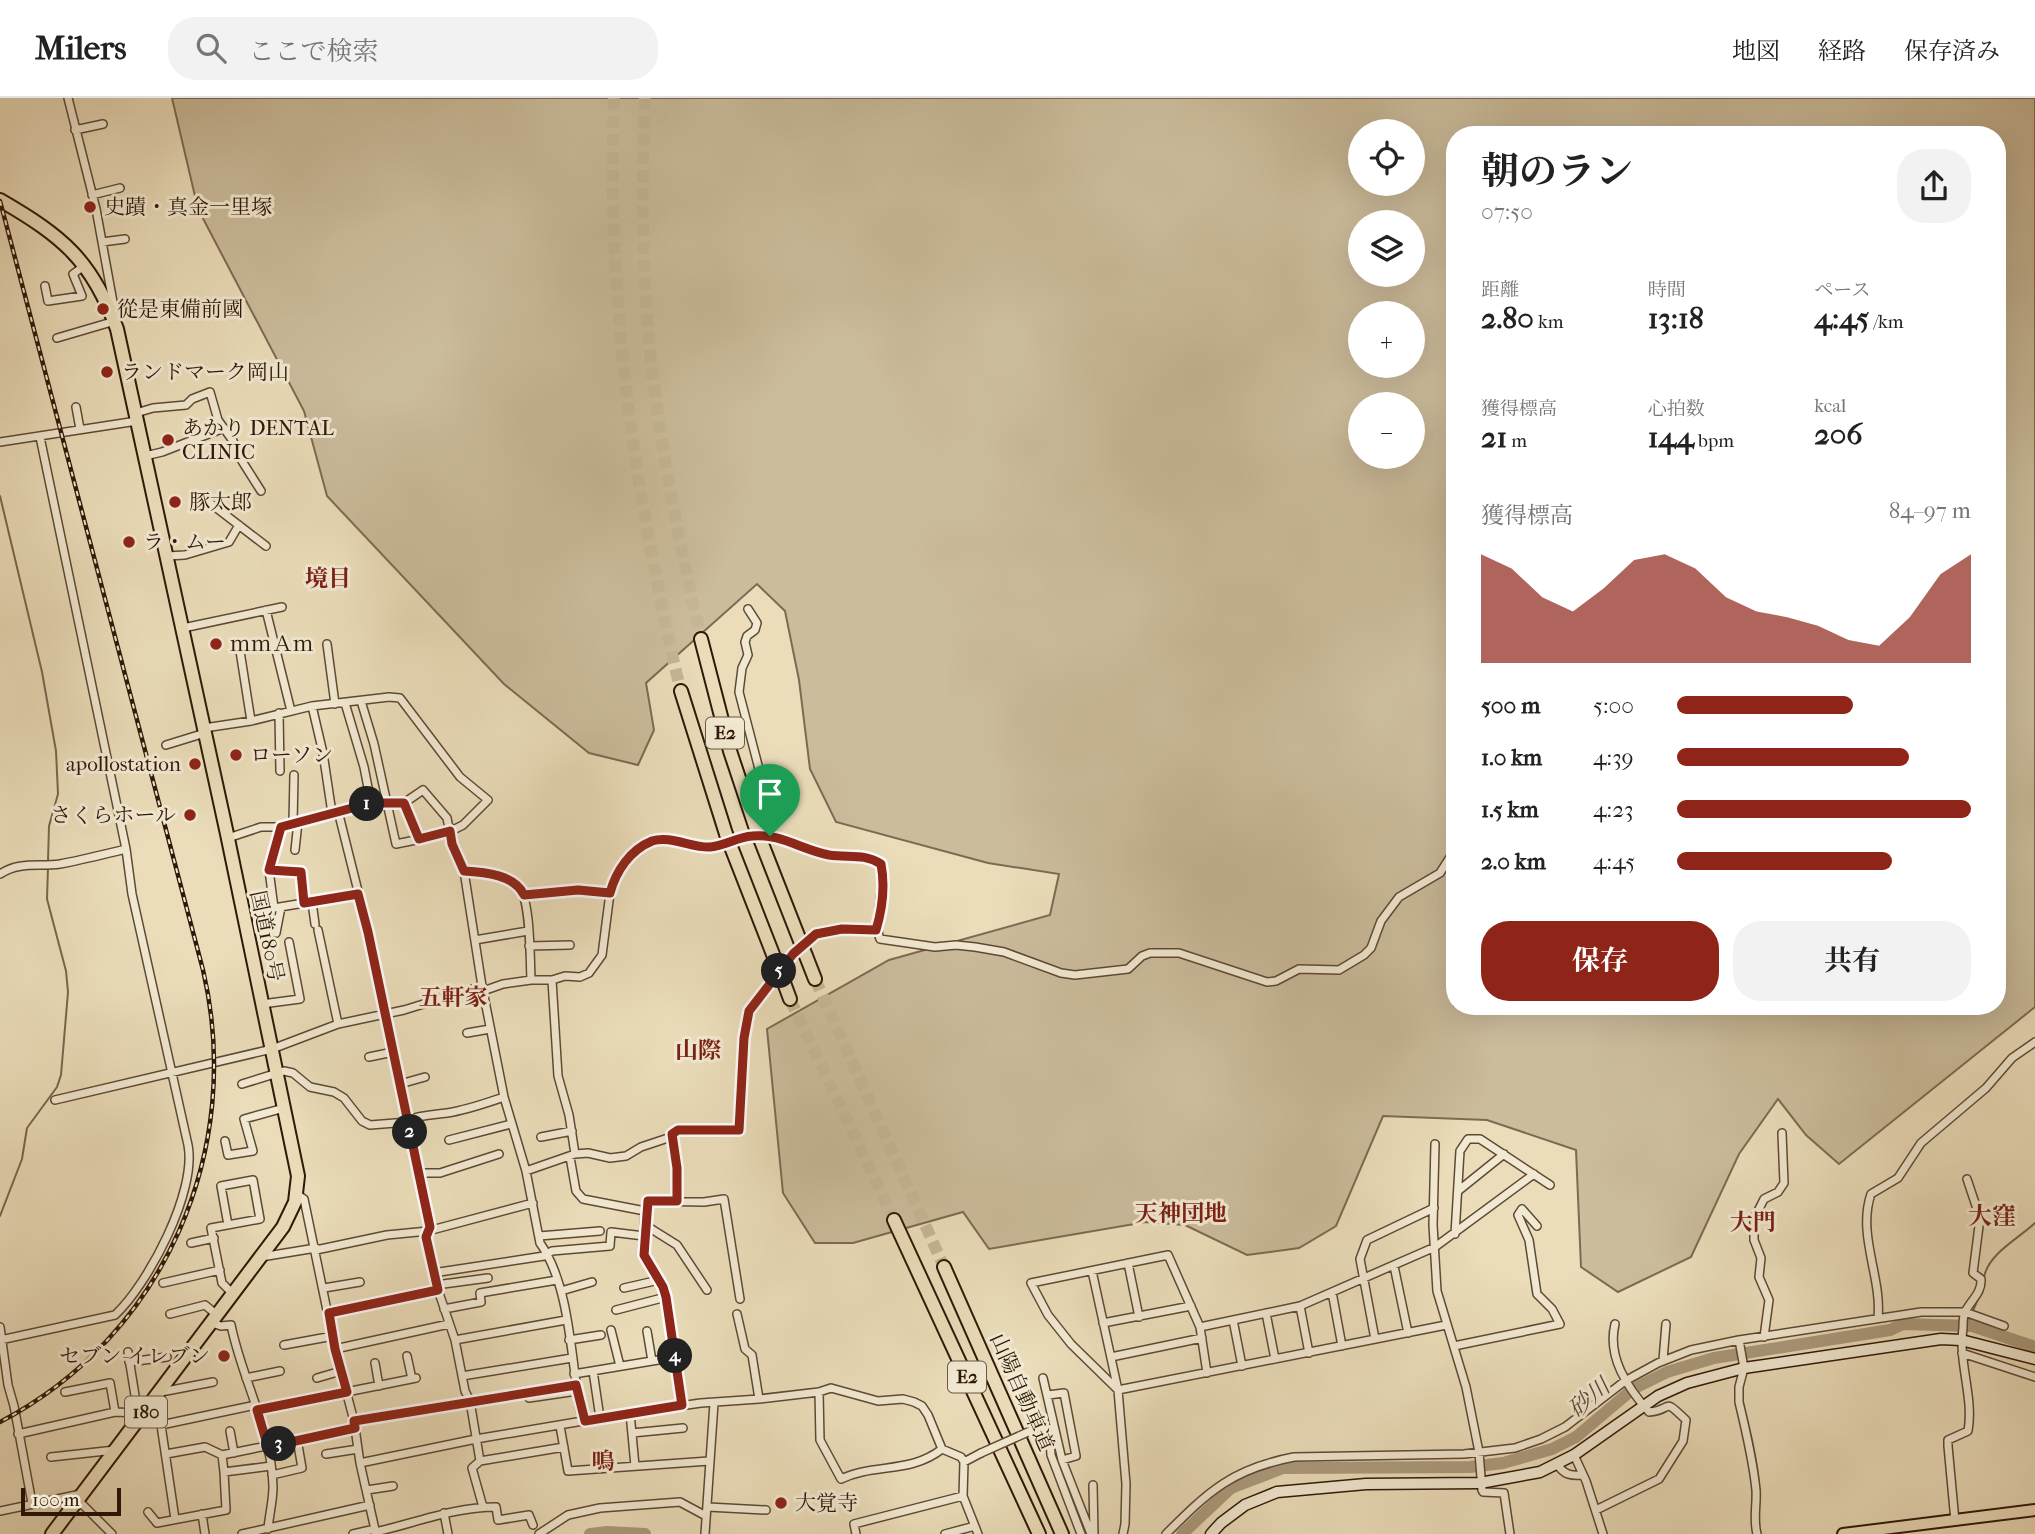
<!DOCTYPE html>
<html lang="ja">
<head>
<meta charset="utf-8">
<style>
	:root { --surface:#fff; --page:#f2f2f2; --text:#222; --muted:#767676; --line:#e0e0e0; --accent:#8f2418 }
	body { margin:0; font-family:"IM FELL French Canon","Noto Serif JP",serif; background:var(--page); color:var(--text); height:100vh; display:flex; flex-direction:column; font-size:26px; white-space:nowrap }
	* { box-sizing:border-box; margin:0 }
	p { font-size:23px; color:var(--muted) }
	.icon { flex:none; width:38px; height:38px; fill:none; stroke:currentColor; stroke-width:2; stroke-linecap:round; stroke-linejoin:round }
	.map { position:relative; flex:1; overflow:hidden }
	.side { position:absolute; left:1446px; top:28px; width:560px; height:889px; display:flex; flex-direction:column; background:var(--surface); border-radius:28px; box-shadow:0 7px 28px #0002 }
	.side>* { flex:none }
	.fabs { position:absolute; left:1348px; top:21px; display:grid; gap:14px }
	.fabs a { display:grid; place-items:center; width:77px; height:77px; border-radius:50%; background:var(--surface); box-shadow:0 7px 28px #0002; font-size:35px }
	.scale { position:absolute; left:21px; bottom:18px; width:100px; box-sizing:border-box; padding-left:7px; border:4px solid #2f1808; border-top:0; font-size:19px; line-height:24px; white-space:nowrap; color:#2f1808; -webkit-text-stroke:5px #f2e9d2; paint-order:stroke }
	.pin { position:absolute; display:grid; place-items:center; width:60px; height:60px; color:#fff; margin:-72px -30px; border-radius:50% 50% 50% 0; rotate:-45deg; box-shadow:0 0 7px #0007 }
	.pin .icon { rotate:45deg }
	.km { position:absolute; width:35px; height:35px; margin:-18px; border-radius:50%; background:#222; color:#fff; font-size:19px; line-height:35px; text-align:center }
	.round { display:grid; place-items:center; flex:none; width:74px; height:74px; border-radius:28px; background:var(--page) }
	.summary { display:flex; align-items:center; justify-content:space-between; height:119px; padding:0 35px }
	h1 { font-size:38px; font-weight:700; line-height:52px }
	.metrics { display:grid; grid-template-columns:repeat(3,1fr); gap:10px; height:119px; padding:7px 35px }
	.metrics div { display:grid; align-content:center }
	.metrics b { font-size:30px; font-weight:700 }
	.metrics small { font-size:19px; font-weight:400 }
	.metrics p { font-size:19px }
	.chart { height:196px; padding:14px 35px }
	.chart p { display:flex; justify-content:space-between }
	.chart svg { width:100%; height:126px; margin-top:7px; fill:var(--accent); opacity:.7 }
	.action { display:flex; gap:14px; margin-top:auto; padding:14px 35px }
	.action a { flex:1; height:80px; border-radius:28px; background:var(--accent); color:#fff; font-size:28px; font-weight:700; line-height:80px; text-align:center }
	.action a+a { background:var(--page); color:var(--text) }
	ul { padding:0 35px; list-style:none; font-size:23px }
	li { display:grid; grid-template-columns:112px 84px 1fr; align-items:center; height:52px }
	li i { height:18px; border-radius:9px; background:var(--accent) }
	header { display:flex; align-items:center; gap:42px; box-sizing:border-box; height:98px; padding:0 35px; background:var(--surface); border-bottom:2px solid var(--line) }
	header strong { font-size:33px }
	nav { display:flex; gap:38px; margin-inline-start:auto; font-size:24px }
	.search { width:490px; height:63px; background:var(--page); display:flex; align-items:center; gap:18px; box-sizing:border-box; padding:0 24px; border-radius:28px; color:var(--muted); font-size:26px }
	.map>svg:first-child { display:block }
</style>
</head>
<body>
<header>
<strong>Milers</strong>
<div class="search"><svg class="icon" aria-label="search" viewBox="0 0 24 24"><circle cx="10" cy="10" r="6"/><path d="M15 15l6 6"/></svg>ここで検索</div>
<nav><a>地図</a><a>経路</a><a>保存済み</a></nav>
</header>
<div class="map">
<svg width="2035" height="1436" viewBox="0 0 2035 1436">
	<rect width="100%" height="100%" fill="#ebddba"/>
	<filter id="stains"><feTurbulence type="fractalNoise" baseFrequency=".00286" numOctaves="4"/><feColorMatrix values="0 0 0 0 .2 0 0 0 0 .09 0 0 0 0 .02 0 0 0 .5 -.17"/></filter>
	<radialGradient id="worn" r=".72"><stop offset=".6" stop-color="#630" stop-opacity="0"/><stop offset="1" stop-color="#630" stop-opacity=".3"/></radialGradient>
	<path fill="#cbbc9c" stroke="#7d6a52" stroke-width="2" fill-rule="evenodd" d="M172,0H2035V909L1839,1066L1806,1037L1778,1001L1739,1056L1691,1159L1618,1194L1581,1169L1576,1052L1487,1022L1383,1018L1336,1128L1299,1150L1247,1157L1185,1127L1146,1124L989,1151L963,1114L853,1145H815L783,1095L767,931L889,862L1050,817L1059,776L988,765L836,724L810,671L799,582L785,513L757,486L646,585L654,632L638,667L589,655L504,586L327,398L304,313L198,111ZM1360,33H1412V86H1360ZM1454,37H1997V908H1454ZM1360,124H1412V177H1360ZM1360,215H1412V268H1360ZM1360,306H1412V359H1360Z"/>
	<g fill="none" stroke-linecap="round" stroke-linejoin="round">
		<path stroke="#79664e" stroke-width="2" d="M0,398L42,574L56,653L58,696L49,728L48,763
			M0,1118L22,1061L27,1030L57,989L61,977L68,894L66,873L47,801L48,769
			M1984,1179C1989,1155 2018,1141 2035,1125
			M1972,1215L1978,1201
			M1968,1228L1970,1220"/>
		<path stroke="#ab9a7d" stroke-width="12" d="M590,1436L607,1434L645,1436
			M1182,1436L1231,1390L1283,1370L1470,1369L1503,1365L1552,1351L1576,1339L1633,1291L1667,1274L1714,1260L1890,1232L1903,1226L1972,1228L2035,1249"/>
		<path stroke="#c5b696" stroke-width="12" stroke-dasharray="12 6" stroke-linecap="butt" d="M614,0C608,155 623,306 652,458C661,503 669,548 681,593
			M645,0C642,81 641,163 649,244C659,344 679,443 701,541
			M815,881L944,1169
			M790,901L894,1122"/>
		<defs>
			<path id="street" d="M68,0L96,111L115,215
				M75,32L103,26
				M92,97L120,90
				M102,144L125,141
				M45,188L48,203L82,198L73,176L84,168
				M57,240L115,223
				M76,309L80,331
				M136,315L153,310L186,307L192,301L210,294L218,322L233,343L242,363L261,393
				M0,344L137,323
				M145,358L162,354L224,330
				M210,405L266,448
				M167,458L185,457L229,444L239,427
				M748,511L757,525L755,532L747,538L745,544L748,557L742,570L739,594L759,671L773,712L770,738
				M266,512L291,613
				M183,530L282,509
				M327,546L335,606
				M240,553L251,623
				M345,605L364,669L371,705
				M312,608L323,655L332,715
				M279,615L280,673
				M204,630L251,623L312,608L389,599L400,600L460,679L488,702L463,727L445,736L396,746L374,646L361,603
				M166,647L205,635
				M404,705L419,741
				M338,713L368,833L430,1129L426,1139L427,1149L438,1192L455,1242L465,1293L470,1303L480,1363L472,1370L483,1409
				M293,725L294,677
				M281,729L269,772L274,810L358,796
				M228,740L261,729H281L371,705H404L423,692L447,720L452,746L464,773L482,888L504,999L526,1073L540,1145C570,1187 571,1261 580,1312L585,1323
				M295,752L298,724
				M269,772L301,773L305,805
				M464,773C480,774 505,776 517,786C531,797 530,862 531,882
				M0,776C20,763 39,769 60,766C82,762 105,756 126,751
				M524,797L578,792L610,795
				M312,804L315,826
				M318,832L338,926
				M276,835L281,809
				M475,842L528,833
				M529,848L570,847
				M552,882L558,978L569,1017L575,1056
				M483,893L503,886L531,882H552L565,878L580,879L589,875L602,857L610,795L615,780L632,755L651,744L659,741L710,749L750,738H770L829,757L870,760L881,766C886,789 873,825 880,841L935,849L956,847L975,849L1004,854L1061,875L1075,877L1128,871L1142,858L1150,855H1179L1267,884L1276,883L1299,871L1339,872L1364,857L1371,850L1381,823L1399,799L1440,775L1454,753
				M262,906L300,901L289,844
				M467,935L490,931
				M369,959L393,954
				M242,986L284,973L293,975L310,989L334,994L344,1000L362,1023L370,1027L408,1024
				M400,986L425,979
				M55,1002L272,951L338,926L404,912L482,888
				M408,1022C421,1017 433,1017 447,1015C467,1012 486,1005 504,999
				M672,1036L677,1070L676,1103
				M541,1039L572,1033
				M449,1042L511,1026
				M225,1043L228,1057L253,1053L244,1021L284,1010
				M1435,1046L1433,1127L1437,1193L1466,1289L1479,1354L1482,1392L1483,1394L1504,1395L1510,1436
				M570,1059L576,1093L583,1101L645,1113C645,1129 640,1150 647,1165C653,1177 662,1186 666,1199L682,1307
				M526,1073L575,1056L588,1055L610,1060L626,1058L641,1049L668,1040L678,1032H739L744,940L749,913L793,856L816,836L842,830L876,832
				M418,1075H440L499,1056
				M1458,1093L1504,1056
				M297,1096L304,1101L335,1251L354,1323L360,1365L376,1436
				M645,1113L648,1103L704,1104L724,1101L740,1201
				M228,1127L221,1088L253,1082L260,1121L211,1130L222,1185L233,1196
				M645,1127L677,1147L707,1192
				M1455,1136L1460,1053L1468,1041H1480L1550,1087
				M539,1138L600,1133
				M191,1145L214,1140
				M316,1152L387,1137L428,1133L533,1105
				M261,1159L316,1150
				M1128,1165L1139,1219
				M1394,1168L1408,1235
				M1092,1173L1118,1292L1126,1386L1125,1426L1123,1436
				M433,1175L544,1158L552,1153L610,1148L611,1134L644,1138
				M163,1185L220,1172
				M436,1187L488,1180
				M324,1190L360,1184
				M624,1190L659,1182
				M561,1193L592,1184
				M1332,1194L1342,1248
				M1300,1208L1309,1255
				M444,1211L481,1204L480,1195L557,1182
				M616,1212L666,1199
				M329,1215L438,1192
				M1266,1215L1275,1261
				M170,1216L205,1207L217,1217
				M737,1216L745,1251L752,1257L759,1301
				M1878,1220C1882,1179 1857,1137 1871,1096L1898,1080L1921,1045L1986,990L2012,960L2035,944
				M1233,1222L1242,1268
				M212,1225L221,1228L231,1227C242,1282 272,1332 273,1389C273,1403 269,1418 268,1431
				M1103,1225L1191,1208
				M0,1229L8,1287L14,1308L32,1405
				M1200,1229L1300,1208L1435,1149L1534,1076
				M611,1232L620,1268
				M647,1233L652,1263
				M1764,1239L1769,1202L1759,1179L1761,1160L1754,1142V1121L1764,1101L1778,1094L1784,1085L1782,1035
				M1375,1241L1360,1161L1367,1142L1434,1110
				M0,1242L115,1217C149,1185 197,1093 188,1047L132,796L126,751L40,339
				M455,1242L566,1222
				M569,1242L601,1237
				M1739,1242L1744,1270L1739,1289V1304C1746,1333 1753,1362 1756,1392C1757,1407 1753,1421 1757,1436
				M284,1247L333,1238
				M1454,1248L1560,1226L1552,1211L1537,1196L1529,1142L1518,1117L1522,1111L1537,1128
				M335,1251L449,1226
				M128,1254L138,1316
				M1962,1255L2035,1279
				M407,1258L412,1281
				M1111,1259L1202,1240
				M1663,1262L1666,1226
				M129,1264L167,1259
				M375,1265L379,1288
				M593,1273L600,1320
				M1207,1275L1200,1229L1168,1157L1031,1185L1048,1217L1071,1246L1118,1292L1446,1227
				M574,1276L676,1259
				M462,1278L572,1260
				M246,1280L280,1273
				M317,1280L341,1273
				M1043,1280L1062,1362L1091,1436
				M65,1294L110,1285L115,1314
				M161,1294L213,1284
				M819,1294L820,1342L841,1381C874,1365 910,1376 942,1351
				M1048,1297L1064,1295L1076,1358L1062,1362
				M529,1300L577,1293
				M150,1308L161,1327L256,1307
				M257,1312L416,1280
				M630,1315L635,1368
				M354,1323L576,1287
				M161,1327L175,1421
				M560,1328L568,1373L709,1363
				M1037,1330L1041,1331L1050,1341L1051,1357L1081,1436
				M230,1333L234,1355
				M632,1335L683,1330
				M18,1336L115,1314L137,1315
				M166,1356L205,1349L222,1357
				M326,1356L358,1351
				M1574,1357L1586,1383L1603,1436
				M51,1359L115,1352
				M480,1363L564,1349
				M964,1364L963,1398L978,1436
				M964,1364L981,1355
				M360,1365L476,1341L630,1315L701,1305L759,1301L819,1294L831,1290L878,1303L903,1301L914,1304L922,1308L928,1317L942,1351L961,1359L964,1364
				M1557,1366C1564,1377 1571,1378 1583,1377
				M224,1374L222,1357L355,1330
				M272,1377L302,1370L297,1341
				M1093,1387L1094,1436
				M367,1392L393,1388
				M78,1402L112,1436
				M708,1409L766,1412
				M1596,1412L1659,1381L1683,1343L1686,1322C1661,1298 1674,1312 1649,1314C1627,1289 1607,1259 1615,1226
				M0,1413L81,1396
				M148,1414L157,1425L226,1412L224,1374L271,1368
				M444,1415L448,1436
				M202,1416L205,1436
				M1955,1423L1948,1348V1342L1968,1333C1974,1299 1958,1265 1963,1230C1963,1226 1963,1218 1965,1214C1971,1202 1982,1195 1981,1181L1973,1175L1980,1120L1967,1081
				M375,1434C415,1425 454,1409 496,1409L498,1422L529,1417L533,1427
				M242,1436L370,1407
				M353,1436L375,1431
				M539,1436L568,1417L600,1410L680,1404L706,1418
				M705,1436L714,1305
				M856,1436L854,1426L963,1398
				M945,1436L975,1428
				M1166,1436C1209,1393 1232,1371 1294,1359L1464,1356L1515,1350L1541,1341L1565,1329L1625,1283L1658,1265L1691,1252L1739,1242L1921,1214H1965L2004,1228"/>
			<path id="secondary" d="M1211,1436L1221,1425L1245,1407L1277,1394L1366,1386L1480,1385L1540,1374L1574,1357L1658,1298L1687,1285L1744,1270L1941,1241L1961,1242L2035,1261"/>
			<path id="primary" d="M1843,1436L2035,1412"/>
			<path id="highway" d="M0,102C62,138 92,162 117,231L227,736L298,1078L295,1104L283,1129L52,1436
				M701,541L730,653L755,728
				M681,593L726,736
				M806,858L815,881
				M783,882L790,901
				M894,1122L1039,1436
				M944,1169L1062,1436"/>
		</defs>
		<use href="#street" stroke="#5e4934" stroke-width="10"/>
		<use href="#secondary" stroke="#2f1808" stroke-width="13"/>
		<use href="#primary" stroke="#2f1808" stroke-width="14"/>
		<use href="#highway" stroke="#2f1808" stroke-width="16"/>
		<use href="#street" stroke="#f2e9d2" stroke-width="7"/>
		<use href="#secondary" stroke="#f2e9d2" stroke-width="10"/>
		<use href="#primary" stroke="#ebddba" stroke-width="10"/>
		<use href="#highway" stroke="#ebddba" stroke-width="12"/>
		<defs>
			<path id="rail" d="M0,103L203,872C245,1051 165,1238 0,1324"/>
		</defs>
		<use href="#rail" stroke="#2f1808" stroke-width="4.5"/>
		<use href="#rail" stroke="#f2e9d2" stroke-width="2" stroke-dasharray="5" stroke-linecap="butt"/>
		<defs>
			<path id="street-bridge" d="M981,1355L1037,1330"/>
			<path id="highway-bridge" d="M755,728L806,858
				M726,736L783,882"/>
		</defs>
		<use href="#street-bridge" stroke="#5e4934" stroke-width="10" stroke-linecap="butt"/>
		<use href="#highway-bridge" stroke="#2f1808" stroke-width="16" stroke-linecap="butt"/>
		<use href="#street-bridge" stroke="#f2e9d2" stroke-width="7"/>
		<use href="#highway-bridge" stroke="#ebddba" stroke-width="12"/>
	</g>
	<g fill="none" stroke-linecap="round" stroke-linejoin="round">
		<defs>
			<path id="route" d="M371,705H404L419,741L450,733L452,746L464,773C485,774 515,777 524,797L578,792L610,795C616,773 630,752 652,743C670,737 692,750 710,749C724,748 738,739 752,738C780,735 802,752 829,757C848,760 864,755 881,766C885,787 882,812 876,832L842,831L816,836L793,856L749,913L744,940L739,1032H678L672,1036L677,1070V1103H648L644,1157L663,1189L666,1199L682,1307L585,1323L576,1287L354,1323L355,1330L268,1349L257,1312L347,1294L335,1251L329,1215L438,1192L426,1139L430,1129L368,834L358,796L304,805L301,774L269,772L281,729Z"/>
		</defs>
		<use href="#route" stroke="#fff" stroke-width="14"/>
		<use href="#route" stroke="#8f2418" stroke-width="9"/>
	</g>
	<g fill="#8f2418" stroke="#f2e9d2" stroke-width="2.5">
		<circle cx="90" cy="109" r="7"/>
		<circle cx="103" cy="211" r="7"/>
		<circle cx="107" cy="274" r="7"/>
		<circle cx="168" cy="342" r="7"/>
		<circle cx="175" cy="404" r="7"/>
		<circle cx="129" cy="444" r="7"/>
		<circle cx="216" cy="546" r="7"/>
		<circle cx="236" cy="657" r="7"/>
		<circle cx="195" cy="666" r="7"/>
		<circle cx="190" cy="717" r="7"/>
		<circle cx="224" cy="1258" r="7"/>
		<circle cx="781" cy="1405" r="7"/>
	</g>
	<g text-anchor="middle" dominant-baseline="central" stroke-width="6" stroke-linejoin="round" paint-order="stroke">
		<g fill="#f2e9d2" stroke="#6a5745" stroke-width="2">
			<rect x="706" y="619.5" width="38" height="31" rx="5"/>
			<rect x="948" y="1263.5" width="38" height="31" rx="5"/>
			<rect x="125" y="1298.5" width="42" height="31" rx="5"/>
		</g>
		<g font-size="19" font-weight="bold" fill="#2f1808">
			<text x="725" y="635">E2</text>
			<text x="967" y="1279">E2</text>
			<text x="146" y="1314">180</text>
		</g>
		<g font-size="21" fill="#2f1808" stroke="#f2e9d2" text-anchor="start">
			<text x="104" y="109">史蹟・真金一里塚</text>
			<text x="117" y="211">從是東備前國</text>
			<text x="121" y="274">ランドマーク岡山</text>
			<text x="182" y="330">あかり DENTAL<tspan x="182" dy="24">CLINIC</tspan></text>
			<text x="189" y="404">豚太郎</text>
			<text x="143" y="444">ラ・ムー</text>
			<text x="230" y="546">ｍｍＡｍ</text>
			<text x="250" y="657">ローソン</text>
			<text x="181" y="666" text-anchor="end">apollostation</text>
			<text x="176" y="717" text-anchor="end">さくらホール</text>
			<text x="210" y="1258" text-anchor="end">セブン-イレブン</text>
			<text x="795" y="1405">大覚寺</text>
		</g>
		<g font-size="21" fill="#2f1808" stroke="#f2e9d2">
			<text transform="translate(267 838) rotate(78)">国道180号</text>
			<text transform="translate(1022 1294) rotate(66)">山陽自動車道</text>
		</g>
		<g font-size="23" font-weight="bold" fill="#7a1f14" stroke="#f2e9d2">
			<text x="328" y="480">境目</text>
			<text x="453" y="899">五軒家</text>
			<text x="698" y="952">山際</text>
			<text x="1181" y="1115">天神団地</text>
			<text x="1753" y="1124">大門</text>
			<text x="603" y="1363">鳴</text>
		</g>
		<g font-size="23" font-style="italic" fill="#614c37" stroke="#f2e9d2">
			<text transform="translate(1589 1300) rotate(-40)">砂川</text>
		</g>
		<g font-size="24" font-weight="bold" fill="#7a1f14" stroke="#f2e9d2">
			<text x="1992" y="1118">大窪</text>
		</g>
	</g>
	<rect width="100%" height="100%" filter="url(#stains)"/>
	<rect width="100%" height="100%" fill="url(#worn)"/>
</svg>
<div class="fabs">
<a><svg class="icon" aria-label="locate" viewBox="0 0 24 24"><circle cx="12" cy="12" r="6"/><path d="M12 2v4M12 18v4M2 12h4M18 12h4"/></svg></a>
<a><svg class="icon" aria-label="layers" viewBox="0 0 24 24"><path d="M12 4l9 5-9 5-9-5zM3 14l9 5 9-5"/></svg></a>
<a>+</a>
<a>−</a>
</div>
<div class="scale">100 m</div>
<div class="pin" style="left:770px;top:738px;background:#1e9e55"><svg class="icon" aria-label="arrive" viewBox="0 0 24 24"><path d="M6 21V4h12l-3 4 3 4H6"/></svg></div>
<b class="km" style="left:367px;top:706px">1</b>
<b class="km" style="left:410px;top:1034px">2</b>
<b class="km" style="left:279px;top:1346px">3</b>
<b class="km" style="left:675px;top:1258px">4</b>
<b class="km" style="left:779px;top:873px">5</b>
<section class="side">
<div class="summary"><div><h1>朝のラン</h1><p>07:50</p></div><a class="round"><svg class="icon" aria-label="share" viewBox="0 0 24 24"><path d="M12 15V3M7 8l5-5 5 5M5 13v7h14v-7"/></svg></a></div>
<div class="metrics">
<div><p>距離</p><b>2.80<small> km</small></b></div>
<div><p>時間</p><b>13:18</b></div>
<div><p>ペース</p><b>4:45<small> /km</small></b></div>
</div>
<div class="metrics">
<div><p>獲得標高</p><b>21<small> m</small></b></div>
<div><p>心拍数</p><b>144<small> bpm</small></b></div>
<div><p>kcal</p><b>206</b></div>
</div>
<div class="chart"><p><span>獲得標高</span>84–97 m</p>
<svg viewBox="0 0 160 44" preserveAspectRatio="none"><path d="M0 44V6L10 11L20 21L30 26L40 18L50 8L60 6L70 11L80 21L90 26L100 28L110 31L120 36L130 38L140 28L150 13L160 6V44z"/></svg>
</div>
<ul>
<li><b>500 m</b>5:00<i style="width:60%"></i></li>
<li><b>1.0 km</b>4:39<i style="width:79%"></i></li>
<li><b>1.5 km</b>4:23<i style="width:100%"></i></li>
<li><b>2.0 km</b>4:45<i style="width:73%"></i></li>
</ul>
<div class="action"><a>保存</a><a>共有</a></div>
</section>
</div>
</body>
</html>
